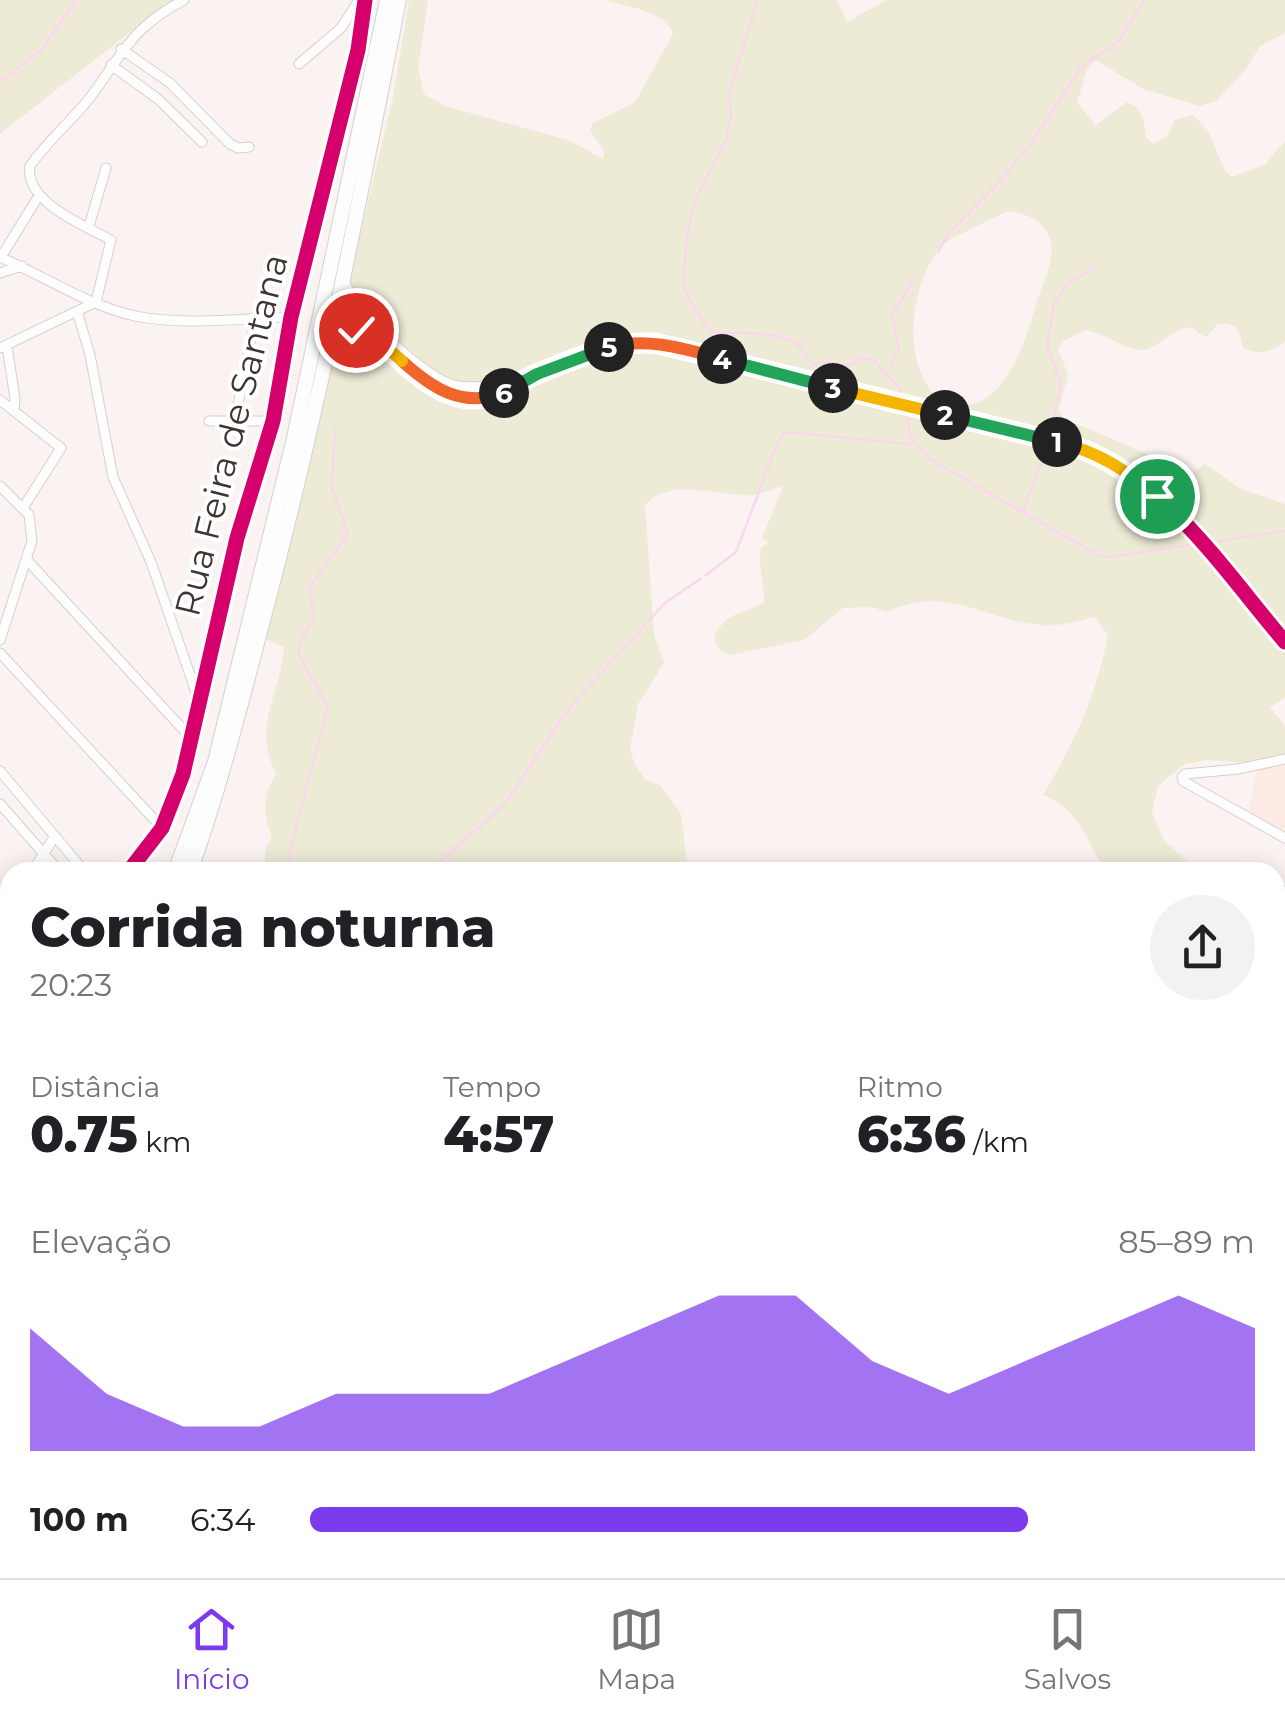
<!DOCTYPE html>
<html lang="pt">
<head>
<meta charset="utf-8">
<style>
	:root { --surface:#fff; --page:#f2f2f2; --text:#202124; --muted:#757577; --line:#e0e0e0; --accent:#7c3aed }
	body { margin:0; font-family:Montserrat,sans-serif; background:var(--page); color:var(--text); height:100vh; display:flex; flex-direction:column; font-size:38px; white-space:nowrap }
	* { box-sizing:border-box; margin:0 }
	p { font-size:32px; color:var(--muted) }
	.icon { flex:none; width:55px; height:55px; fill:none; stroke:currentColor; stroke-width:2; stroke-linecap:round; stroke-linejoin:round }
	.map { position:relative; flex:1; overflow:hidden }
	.panel { position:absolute; left:0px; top:862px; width:1285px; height:718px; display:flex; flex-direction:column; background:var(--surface); border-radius:30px 30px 0 0; box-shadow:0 5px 25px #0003 }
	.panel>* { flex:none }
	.pin { position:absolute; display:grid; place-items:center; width:85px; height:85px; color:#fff; margin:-42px; border:5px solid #fff; border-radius:50%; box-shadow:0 2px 10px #0007 }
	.km { position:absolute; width:50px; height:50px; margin:-25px; border-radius:50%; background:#222; color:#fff; font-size:28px; line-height:50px; text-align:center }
	.round { display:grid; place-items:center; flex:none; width:105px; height:105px; border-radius:52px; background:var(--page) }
	.summary { display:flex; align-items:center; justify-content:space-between; height:170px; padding:0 30px }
	h1 { font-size:55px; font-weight:800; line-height:75px }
	.stats { display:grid; grid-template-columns:repeat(3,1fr); gap:15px; height:170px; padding:10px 30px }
	.stats div { display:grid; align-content:center }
	.stats b { font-size:50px; font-weight:800 }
	.stats small { font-size:28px; font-weight:400 }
	.stats p { font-size:28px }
	.chart { height:280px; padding:20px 30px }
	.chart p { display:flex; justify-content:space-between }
	.chart svg { width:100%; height:180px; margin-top:10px; fill:var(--accent); opacity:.7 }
	ul { padding:0 30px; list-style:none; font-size:32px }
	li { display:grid; grid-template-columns:160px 120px 1fr; align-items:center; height:75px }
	li i { height:25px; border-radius:12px; background:var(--accent) }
	.menu { display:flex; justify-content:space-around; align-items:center; height:140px; border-top:2px solid var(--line); background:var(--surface); font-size:28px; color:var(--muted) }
	.menu a { display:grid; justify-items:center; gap:5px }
	.menu .current { color:var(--accent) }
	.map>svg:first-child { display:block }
</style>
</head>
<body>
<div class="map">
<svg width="1285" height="1578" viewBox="0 0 1285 1578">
	<rect width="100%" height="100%" fill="#faf3f2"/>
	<path fill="#fceae4" d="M1285,762V831L1249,812L1257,769Z"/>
	<path fill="#edebd6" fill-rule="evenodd" d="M0,0H178L138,26L0,134Z
		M409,0H428L418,69L424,94L445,106L568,140L603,159L604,150L590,131L593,123L635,102L673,34C665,10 626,7 604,0H837L847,22L887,0H1285V33L1260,46L1247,68L1216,101L1199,106L1143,89L1096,60L1087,69L1077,103L1096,125L1127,102C1144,109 1144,121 1146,137L1153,144L1168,136L1174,120L1193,115L1208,131L1225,171L1232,177L1265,164L1285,141V341C1272,352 1259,356 1243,348C1240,331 1237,321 1217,324L1207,337C1201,336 1198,331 1194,329C1179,321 1159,349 1144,350C1124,351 1107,333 1085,330L1062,342L1058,349L1068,374L1059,410L1063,418L1192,473L1205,464L1241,489L1285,504V697L1270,708L1285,725V759L1248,763L1208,760L1185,764L1158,786L1152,812L1164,840L1198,872H1106C1087,842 1079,808 1043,795C1074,744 1097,694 1108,635L1095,617C1078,621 1058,627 1041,625C985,621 949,583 887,612L872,607L843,608L804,640L729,655C720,650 715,647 714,636C731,607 740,618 764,602C764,583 758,567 761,548L769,542L762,538L783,486C773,489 763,494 753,495C719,497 670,476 645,505L654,635L664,663L638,704L630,749L635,765L646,780L659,784L681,814L688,872H264L266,849L272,836C262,812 263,796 276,774C252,725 280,697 284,647L263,638L393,97ZM1009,211C1024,213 1042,220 1048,234C1058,256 1044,279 1037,301C1025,342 1004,420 944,404C899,367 908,289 941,246C944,241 1001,214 1009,211Z
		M1275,1117L1277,1126L1285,1129V1578H704L702,1570H1275Z
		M10,1218V1533H0V1234Z"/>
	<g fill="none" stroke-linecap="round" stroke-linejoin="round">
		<path stroke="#fcd6ef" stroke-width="2.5" d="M758,0L729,92L731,116L726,139L696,198L687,234L683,288L706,326L714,332C738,334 786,329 803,350C807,355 809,360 812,364L831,362L844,367L861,359H873L900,389L904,400
			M0,82L42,49L76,0
			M938,252L949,233L1003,178L1031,143L1082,66L1119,41L1144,0
			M888,370L899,349L892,315L915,277
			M907,411L910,438L928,458L1098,555L1109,557L1197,544
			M1049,438L1061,385L1047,345L1054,304L1066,285L1093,268
			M1023,511L1048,443
			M1210,542L1285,531
			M706,575L736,552L779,439L786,432L911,444
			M292,872L288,859L328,706L299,656V642L315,618L309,593L312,584L348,535L332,488L335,429
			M429,872L505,804L565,713L665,603L700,579
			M0,1387L10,1375
			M0,1392L10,1407
			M130,1570L131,1578
			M754,1570L765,1578
			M969,1578L971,1570"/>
		<defs>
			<path id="minor" d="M121,49L170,83L230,144L238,148L249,147
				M299,64L341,28L359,0
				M111,65L158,99L202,142
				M89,226L106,168
				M0,257C44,276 89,306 135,316C185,326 241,318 291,317
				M1,257L38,197
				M0,273L22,266
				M344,280C352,309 427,382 458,386C479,389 502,383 522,380
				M96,302L111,240C84,225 24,202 30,166C48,140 73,120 92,95C124,51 133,27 184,0
				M77,311L90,355L113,477L151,562L198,698
				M331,343C346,334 355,327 373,334C396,356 421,384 451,395C486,408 507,387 537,374C575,358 613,341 655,343L1074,446C1166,479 1224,571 1285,642
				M7,346L15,399L14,411
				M0,348L96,302
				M0,400L61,448L23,508
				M235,420L255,318
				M209,421H273
				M0,486L29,515L32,541L0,640
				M27,560L191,738
				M0,653L162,828
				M1285,759L1238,769L1185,774L1182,777L1183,781L1285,838
				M0,771L85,872
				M0,804L60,872
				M32,872L55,836
				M128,872L162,828L183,774L237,538L273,421L291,317L358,50L365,0
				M1275,911L1285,891
				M0,923L10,907
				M424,1578L427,1570"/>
			<path id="primary" d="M175,872L215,762L294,438L387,0
				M190,872C219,791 240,708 262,624C317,418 358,209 399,0
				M0,1132L10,1127
				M0,1144L10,1147
				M0,1178L10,1161
				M0,1209L10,1193"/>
		</defs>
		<use href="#minor" stroke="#d6cfce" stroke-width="11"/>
		<use href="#primary" stroke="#d6cfce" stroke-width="16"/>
		<use href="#minor" stroke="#fefdfd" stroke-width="9"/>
		<use href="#primary" stroke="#fefdfd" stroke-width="14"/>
		<defs>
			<path id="cycleway" d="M331,343C346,334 355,327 373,334C396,356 421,384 451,395C486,408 507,387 537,374C575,358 613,341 655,343L1074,446C1166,479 1224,571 1285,642
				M128,872L162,828L183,774L237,538L273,421L291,317L358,50L365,0"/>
		</defs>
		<use href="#cycleway" stroke="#fff" stroke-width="21"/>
		<use href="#cycleway" stroke="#d6006c" stroke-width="15"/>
	</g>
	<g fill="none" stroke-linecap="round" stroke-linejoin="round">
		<defs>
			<path id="split-1" d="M1057,442C1097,451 1126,470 1157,496"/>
			<path id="split-2" d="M945,415L1057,442"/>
			<path id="split-3" d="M833,388L945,415"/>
			<path id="split-4" d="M722,359L833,388"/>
			<path id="split-5" d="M609,347C648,337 685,349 722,359"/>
			<path id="split-6" d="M504,393L537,374L609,347"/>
			<path id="split-7" d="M402,361C433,389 462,408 504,393"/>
			<path id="split-8" d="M356,330L372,334L402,361"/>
		</defs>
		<use href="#split-1" stroke="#fff" stroke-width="20"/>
		<use href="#split-2" stroke="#fff" stroke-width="20"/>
		<use href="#split-3" stroke="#fff" stroke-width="20"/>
		<use href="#split-4" stroke="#fff" stroke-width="20"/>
		<use href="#split-5" stroke="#fff" stroke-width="20"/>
		<use href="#split-6" stroke="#fff" stroke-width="20"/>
		<use href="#split-7" stroke="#fff" stroke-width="20"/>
		<use href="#split-8" stroke="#fff" stroke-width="20"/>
		<use href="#split-1" stroke="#f5b400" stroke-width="12"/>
		<use href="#split-2" stroke="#22a559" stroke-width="12"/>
		<use href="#split-3" stroke="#f5b400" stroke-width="12"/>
		<use href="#split-4" stroke="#22a559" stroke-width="12"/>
		<use href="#split-5" stroke="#f0652b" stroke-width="12"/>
		<use href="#split-6" stroke="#22a559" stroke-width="12"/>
		<use href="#split-7" stroke="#f0652b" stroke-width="12"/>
		<use href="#split-8" stroke="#f5b400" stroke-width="12"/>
	</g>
	<g text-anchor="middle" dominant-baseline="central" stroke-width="8" stroke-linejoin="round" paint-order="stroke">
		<g font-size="35" fill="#3c3532" stroke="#fff">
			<text transform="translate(231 435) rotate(-76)">Rua Feira de Santana</text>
		</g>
	</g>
</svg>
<div class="pin" style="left:1157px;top:496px;background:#1e9e55"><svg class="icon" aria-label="arrive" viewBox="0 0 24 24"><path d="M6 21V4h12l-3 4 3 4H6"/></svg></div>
<div class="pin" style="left:356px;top:330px;background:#d93025"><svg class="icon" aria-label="check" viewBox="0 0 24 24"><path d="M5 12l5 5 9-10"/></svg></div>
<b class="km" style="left:1057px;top:442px">1</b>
<b class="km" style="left:945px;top:415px">2</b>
<b class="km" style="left:833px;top:388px">3</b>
<b class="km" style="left:722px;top:359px">4</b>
<b class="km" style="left:609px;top:347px">5</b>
<b class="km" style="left:504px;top:393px">6</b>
<section class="panel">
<div class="summary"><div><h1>Corrida noturna</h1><p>20:23</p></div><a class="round"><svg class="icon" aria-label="share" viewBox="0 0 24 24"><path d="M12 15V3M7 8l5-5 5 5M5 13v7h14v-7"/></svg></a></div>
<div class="stats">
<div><p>Distância</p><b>0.75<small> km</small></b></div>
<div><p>Tempo</p><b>4:57</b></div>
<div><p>Ritmo</p><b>6:36<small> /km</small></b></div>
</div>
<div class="chart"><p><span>Elevação</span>85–89 m</p>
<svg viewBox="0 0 160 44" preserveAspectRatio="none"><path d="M0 44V14L10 30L20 38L30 38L40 30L50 30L60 30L70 22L80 14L90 6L100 6L110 22L120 30L130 22L140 14L150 6L160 14V44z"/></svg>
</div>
<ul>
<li><b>100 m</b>6:34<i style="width:76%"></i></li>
</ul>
</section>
</div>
<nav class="menu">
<a class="current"><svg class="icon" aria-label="home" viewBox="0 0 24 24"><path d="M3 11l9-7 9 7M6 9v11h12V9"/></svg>Início</a>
<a><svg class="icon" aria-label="map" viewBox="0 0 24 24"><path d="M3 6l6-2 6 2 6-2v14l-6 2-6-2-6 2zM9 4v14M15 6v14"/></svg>Mapa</a>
<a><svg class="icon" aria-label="saved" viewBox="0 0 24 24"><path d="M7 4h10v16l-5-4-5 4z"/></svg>Salvos</a>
</nav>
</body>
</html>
